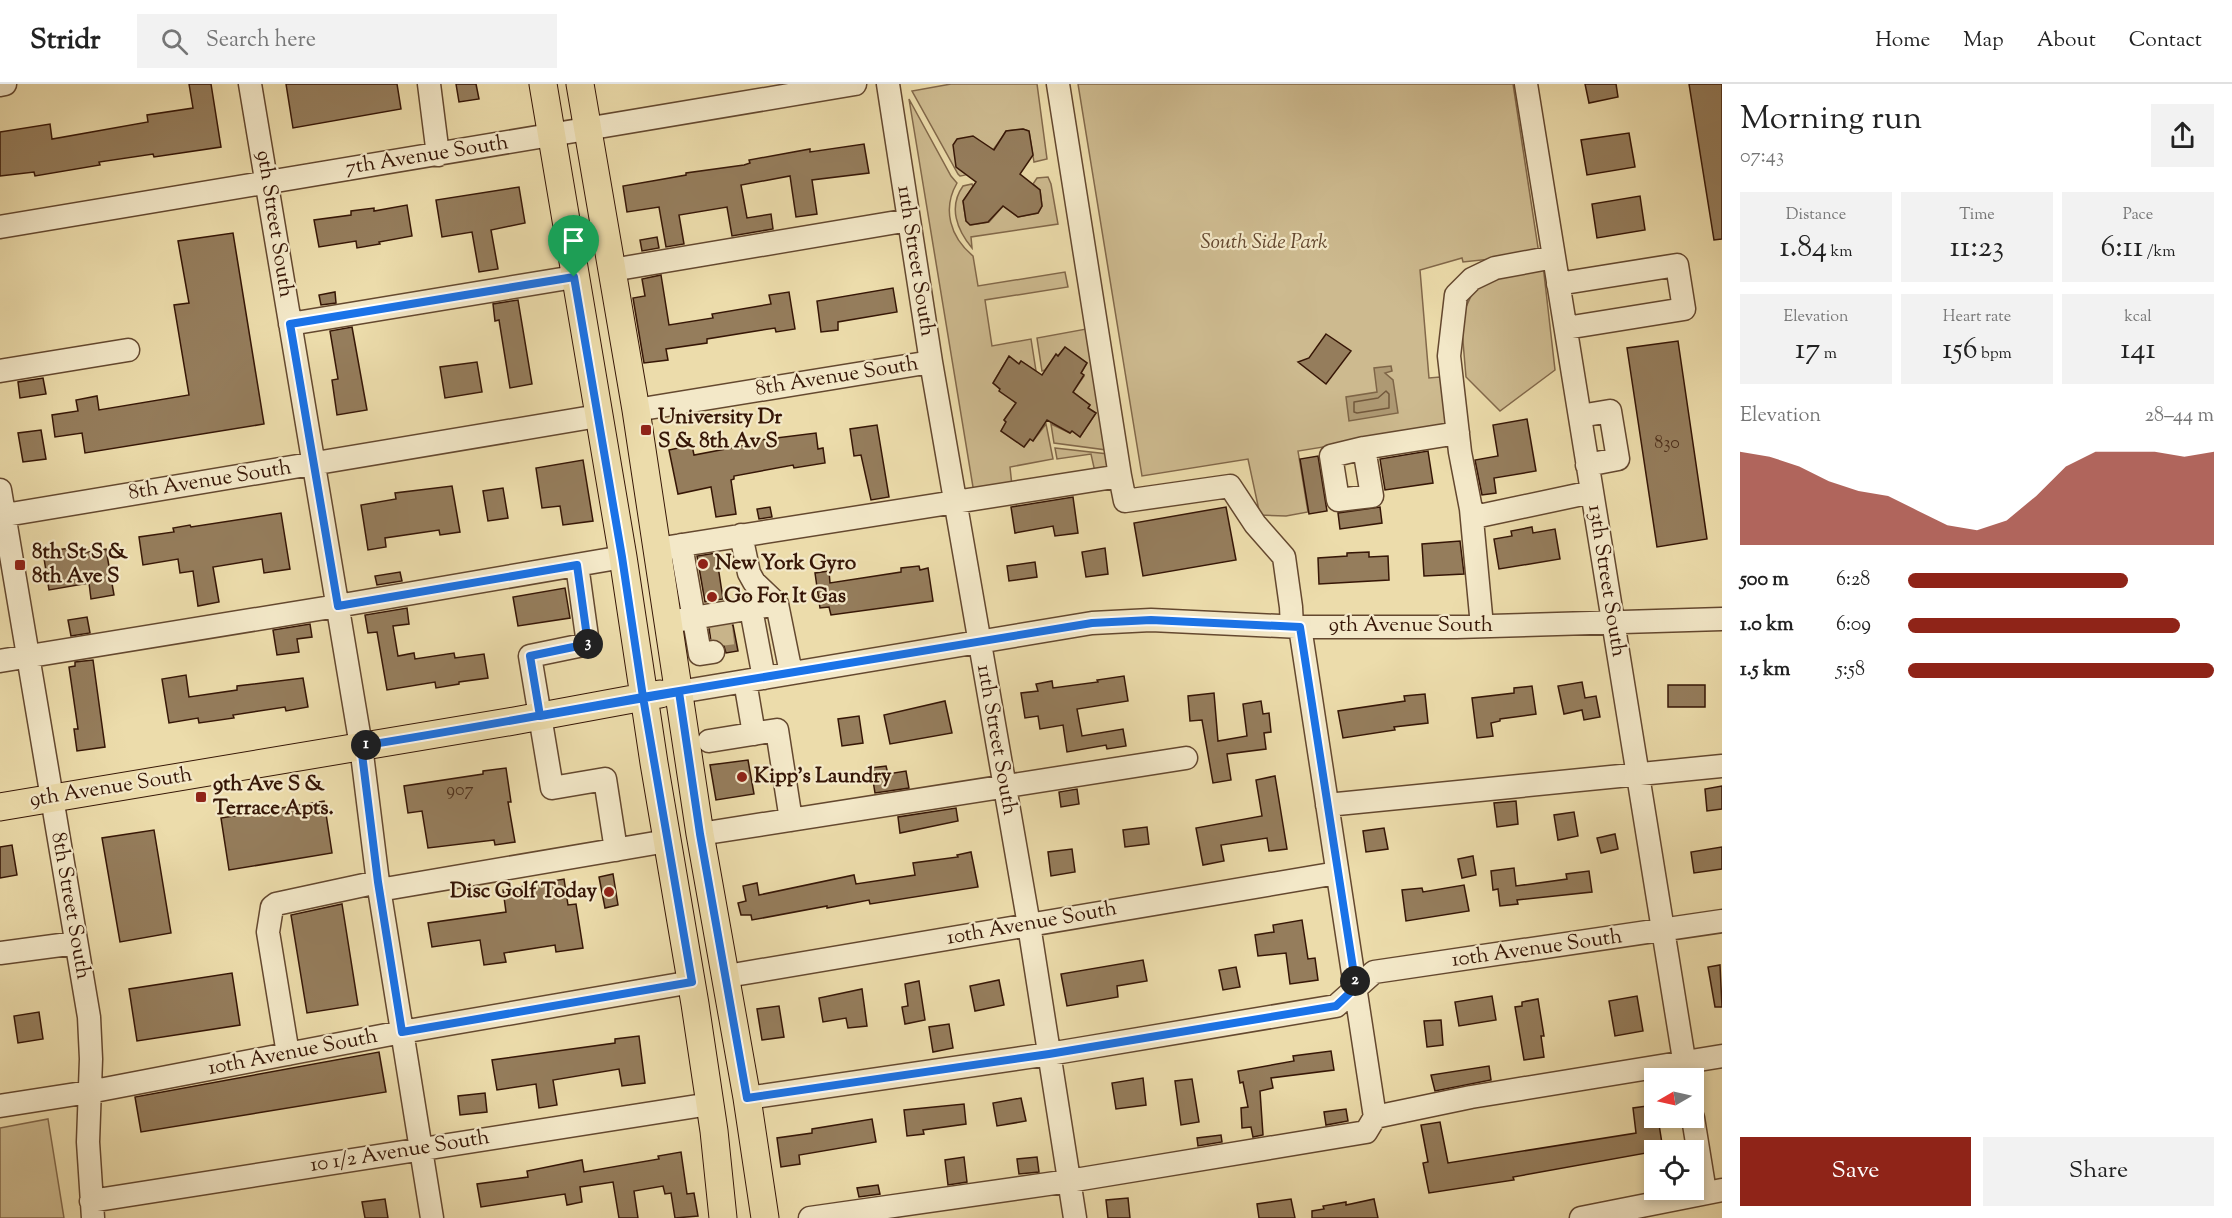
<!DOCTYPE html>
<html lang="en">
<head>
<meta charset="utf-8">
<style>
	:root { --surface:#fff; --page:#f2f2f2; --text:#222; --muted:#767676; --line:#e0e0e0; --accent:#8f2418 }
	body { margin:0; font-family:"Sorts Mill Goudy",serif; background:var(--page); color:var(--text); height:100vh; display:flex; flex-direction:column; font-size:22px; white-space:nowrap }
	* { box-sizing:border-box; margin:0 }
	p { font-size:20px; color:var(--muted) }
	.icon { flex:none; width:33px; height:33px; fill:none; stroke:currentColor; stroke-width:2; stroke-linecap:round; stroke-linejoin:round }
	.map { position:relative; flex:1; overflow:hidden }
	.panel { display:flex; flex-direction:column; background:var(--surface); width:510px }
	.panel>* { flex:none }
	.needle { width:39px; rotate:261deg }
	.controls { position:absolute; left:1644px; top:984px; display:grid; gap:12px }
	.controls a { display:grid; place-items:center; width:60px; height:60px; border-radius:0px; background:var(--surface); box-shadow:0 3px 9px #0003; font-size:30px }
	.pin { position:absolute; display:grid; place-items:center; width:51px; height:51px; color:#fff; margin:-62px -26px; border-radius:50% 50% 50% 0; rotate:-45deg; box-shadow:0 0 6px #0007 }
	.pin .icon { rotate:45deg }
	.km { position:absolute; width:30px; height:30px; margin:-15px; border-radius:50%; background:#222; color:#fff; font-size:16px; line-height:30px; text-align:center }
	.round { display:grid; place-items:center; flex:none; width:63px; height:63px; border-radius:0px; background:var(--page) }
	.summary { display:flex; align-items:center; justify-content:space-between; height:102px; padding:0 18px }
	h1 { font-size:33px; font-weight:600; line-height:45px }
	.stats { display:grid; grid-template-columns:repeat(3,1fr); gap:9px; height:102px; padding:6px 18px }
	.stats div { display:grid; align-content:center; border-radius:0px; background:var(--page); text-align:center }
	.stats b { font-size:30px; font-weight:600 }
	.stats small { font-size:16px; font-weight:400 }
	.stats p { font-size:16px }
	.chart { height:168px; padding:12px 18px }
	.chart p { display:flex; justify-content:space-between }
	.chart svg { width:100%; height:108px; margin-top:6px; fill:var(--accent); opacity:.7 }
	.cta { display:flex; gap:12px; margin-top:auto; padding:12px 18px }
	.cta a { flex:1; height:69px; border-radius:0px; background:var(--accent); color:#fff; font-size:24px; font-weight:600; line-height:69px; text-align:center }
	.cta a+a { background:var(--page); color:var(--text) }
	ul { padding:0 18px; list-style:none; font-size:20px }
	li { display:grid; grid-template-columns:96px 72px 1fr; align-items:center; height:45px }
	li i { height:15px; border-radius:8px; background:var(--accent) }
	header { display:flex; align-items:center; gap:36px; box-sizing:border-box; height:84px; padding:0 30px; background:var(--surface); border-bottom:2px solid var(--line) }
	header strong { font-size:28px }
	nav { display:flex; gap:33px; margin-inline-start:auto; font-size:21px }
	.search { width:420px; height:54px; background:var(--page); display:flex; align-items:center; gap:15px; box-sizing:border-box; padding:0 21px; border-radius:0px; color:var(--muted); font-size:22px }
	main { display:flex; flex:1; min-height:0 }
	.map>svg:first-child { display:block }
</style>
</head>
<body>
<header>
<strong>Stridr</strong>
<div class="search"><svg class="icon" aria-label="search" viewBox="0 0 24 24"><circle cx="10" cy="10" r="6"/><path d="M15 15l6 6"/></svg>Search here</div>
<nav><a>Home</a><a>Map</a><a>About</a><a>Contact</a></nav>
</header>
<main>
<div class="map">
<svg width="1722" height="1134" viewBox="0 0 1722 1134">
	<rect width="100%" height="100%" fill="#ecdcab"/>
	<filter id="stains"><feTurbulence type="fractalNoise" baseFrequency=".00333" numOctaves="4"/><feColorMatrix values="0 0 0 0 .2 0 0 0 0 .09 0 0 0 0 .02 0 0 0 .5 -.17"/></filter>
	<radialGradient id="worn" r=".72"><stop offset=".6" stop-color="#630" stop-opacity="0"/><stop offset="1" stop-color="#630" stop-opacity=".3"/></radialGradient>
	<path fill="#cdba8f" stroke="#82684a" stroke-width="1.5" d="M951,0H1037L1047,75L1034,78L1029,47L1023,45L1006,47C998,60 976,92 960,92L958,90L912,7Z
		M1078,0H1513L1539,170L1463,178L1462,174L1420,186L1429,294L1440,293L1447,343L1298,367L1308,428L1286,432L1260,431L1248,375L1142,392Z
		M909,15L951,92L957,99C942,125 950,153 973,172L978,202L1065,188L1068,203L985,216L992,262L1031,255L1036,287L1021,277L1019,280L1009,272L993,299L1016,319L1004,336L1006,338L1001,347L1024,363L1030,355L1033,357L1046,340L1053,375L1010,383L1012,402L974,409Z
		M1048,93L1051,100L1058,140L971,153L972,164C957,146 948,123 963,102L972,100L973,103L963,117L966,137L971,141L989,138L1003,122L1018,133L1038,129L1042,122L1040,106L1033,100L1037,94Z
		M1543,181L1555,286L1500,327L1466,293L1461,234L1477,199Z
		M1086,245L1107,366L1054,359L1051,340L1070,349L1072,347L1080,353L1096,329L1088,324L1090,321L1073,308L1084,292L1081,289L1087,279L1065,263L1058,272L1056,271L1045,286L1042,287L1037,254Z
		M1055,364L1108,370L1110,383L1095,388L1091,370L1057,375Z
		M48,1035L64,1134H0V1044Z"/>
	<path fill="#ae9973" stroke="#7e6547" stroke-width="1.5" d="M1391,282L1392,287L1385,289L1393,296L1398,329L1349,337L1346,313L1377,308L1374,284Z"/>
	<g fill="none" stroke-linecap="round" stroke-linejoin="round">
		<path stroke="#72583c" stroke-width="1.5" d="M1386,307L1389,310V324L1357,329L1354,328V318L1378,314Z"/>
	</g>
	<path fill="#957d5c" stroke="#361606" stroke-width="1.5" d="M189,0H211L221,63L154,73L153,70L99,78L100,81L35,92L34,88L0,92V48L50,40L52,55L148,38L147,31L193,24Z
		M286,0H397L401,25L293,44Z
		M456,0H476L479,15L459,18Z
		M1585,0H1616L1618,13L1589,19Z
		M1689,0H1722V155L1714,156Z
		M1023,45L1029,47L1033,71L1020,90L1040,106L1042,122L1038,129L1018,133L1003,122L988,138L970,141L966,137L963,117L976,98L956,83L953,61L957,55L973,52L994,66L1006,47Z
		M1629,49L1635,83L1587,91L1581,56Z
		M864,60L869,89L812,96L817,130L796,133L790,92L741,101L747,134L771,130L773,145L732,152L727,123L679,131L684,160L666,163L659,123L627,128L623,102L658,96L686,91V89L744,81L750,79L749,76L810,65V68Z
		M519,103L525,139L491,146L498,185L479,188L472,148L442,153L436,116Z
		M1640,112L1645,146L1597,154L1592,120Z
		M407,121L412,152L379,158L380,160L357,164L356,157L319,163L314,136L351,131V127L374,124V127Z
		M233,149L264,340L85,369L82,349L55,353L52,331L78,327L76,316L97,312L99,326L189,311L174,221L189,219L178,157Z
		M657,153L659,164L642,167L640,156Z
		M661,191L669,241L713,234L712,230L771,220L769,211L789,208L795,245L776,248L775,244L707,255V259L666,265L668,276L644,279L633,214L645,212L642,195Z
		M893,204L897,228L838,238V246L821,248L817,217Z
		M335,208L336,219L321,221L319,211Z
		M518,216L532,300L510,304L499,236L495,237L493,220Z
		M352,243L367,326L337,331L332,296L338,295L330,247Z
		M1326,250L1351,267L1326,300L1298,278L1309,274Z
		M1678,257L1707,455L1657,463L1627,264Z
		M1065,263L1087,279L1081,289L1084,291L1073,308L1090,321L1088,324L1096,329L1080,353L1072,347L1070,349L1047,336L1033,357L1030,355L1024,363L1001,347L1006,338L1004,336L1016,319L999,307L1000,305L993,299L1009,272L1019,280L1021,277L1042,291L1056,270L1058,272Z
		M477,278L482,308L445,314L440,283Z
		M43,294L46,310L20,314L18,298Z
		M1527,335L1536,387L1494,394L1496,409L1482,411L1475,376L1498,372L1493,341Z
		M877,341L889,413L871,416L861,371L854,372L850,345Z
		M41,346L46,375L23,378L18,349Z
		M816,349L818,365L823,364L825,379L794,384L793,381L734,392V395L731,396L736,430L716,433L711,403L678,410L669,366L692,361L694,371L752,360L751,357Z
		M1428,367L1433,399L1385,406L1380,375Z
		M1318,372L1327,427L1309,430L1300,375Z
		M583,376L593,437L563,441L560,422L542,424L536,384Z
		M452,402L460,448L440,451L439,446L385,454L386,463L368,466L361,421L396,415L395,409Z
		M503,404L508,434L488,437L483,407Z
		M1073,413L1078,449L1055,452L1053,442L1015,449L1011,423Z
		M770,423L772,433L759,435L757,425Z
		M1226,423L1236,476L1143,492L1134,439Z
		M1380,423L1382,439L1340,445L1338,429Z
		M281,429L290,485L264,489L262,475L213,483L219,518L198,522L193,487L180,489L178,475L143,481L139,453L174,448L173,444L190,441L191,443Z
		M1532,443L1533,449L1555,445L1560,475L1499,485L1494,455L1512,452L1511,447Z
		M1460,457L1464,490L1424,492L1422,460Z
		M70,464L71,471L106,465L114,511L91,515L89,499L49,506L43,468Z
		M1105,464L1108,490L1086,493L1082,468Z
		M1369,468V473L1388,472L1389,496L1319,500L1318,474L1347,472V469Z
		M716,469L723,515L705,518L697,472Z
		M1035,478L1037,493L1009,497L1007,482Z
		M919,482L920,486L928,484L933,517L831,531L829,523L820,524L815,489L829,487L830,499L901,488V484Z
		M400,488L402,497L377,501L375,492Z
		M565,504L570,534L518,542L513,513Z
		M407,524L409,540L393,542L398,572L414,569L415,575L454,569L455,574L484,570L488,594L459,598V600L436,604L435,598L387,606L377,548L368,549L365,531Z
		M87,533L90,549L71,552L68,536Z
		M310,540L312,553L297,555L299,568L277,571L273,546Z
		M733,541L738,567L726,569L723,559L717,555H711L709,545Z
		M93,576L105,663L77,667L74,645H78L69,583L75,582V578Z
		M186,591L189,613L237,606V602L303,594L308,623L286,627L285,623L233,631L234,634L199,639L198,634L169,639L162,595Z
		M1124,592L1128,617L1077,625L1082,652L1123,645L1126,662L1107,665L1106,661L1067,668L1063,641L1040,645L1038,632L1025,634L1021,609L1038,607L1036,600L1052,597L1053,604L1098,598L1097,596Z
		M1582,598L1585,614L1596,612L1600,633L1584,636L1582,626L1564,630L1558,602Z
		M1668,601H1705V623H1668Z
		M1532,602L1536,630L1500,635V637L1491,639L1493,652L1477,654L1472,614L1514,609V604Z
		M1214,609L1218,657L1247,652L1243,620L1261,617L1263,630L1269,629L1271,648L1264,649L1266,665L1227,670L1231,696L1213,699L1202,636L1190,637L1188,612Z
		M1425,610L1428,639L1394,643L1395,646L1343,654L1338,627L1405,617L1404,612Z
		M945,617L952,649L890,660L884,631Z
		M859,632L863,659L842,662L838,635Z
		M748,676L754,710L716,716L710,681Z
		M886,682L888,690L906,687L909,704L875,709L871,684Z
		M506,684L511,718H508L515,758L495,761L494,756L428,764L422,727L408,729L404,702L483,690V687Z
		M1275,692L1287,765L1269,767L1267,754L1221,761L1224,777L1203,781L1196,744L1262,732L1256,696Z
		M1722,702V725L1707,727L1705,705Z
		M1077,705L1079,720L1061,723L1059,708Z
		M324,717L332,769L229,786L221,734Z
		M1516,717L1518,740L1497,743L1494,719Z
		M956,724L958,737L900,749L898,733Z
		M1574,728L1578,752L1558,756L1554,731Z
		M1147,743L1149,760L1125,763L1123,746Z
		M1384,744L1388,765L1366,768L1363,747Z
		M154,746L171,849L120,858L102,754Z
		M1615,750L1618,765L1601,769L1597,754Z
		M12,761L17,791L0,794V763Z
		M1722,763V785L1694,789L1691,768Z
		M1072,765L1075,788L1051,792L1048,768Z
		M971,768L978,803L870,820L869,816L827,824V822L752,836L751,831H741L738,819L746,817L743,802L757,799L759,811L854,791L856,800L915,791L913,779L958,773L957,771Z
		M1473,772L1476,791L1462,794L1458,775Z
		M1514,784L1516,802L1567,795L1566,790L1589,787L1592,808L1517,816L1518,820L1500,822L1498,805L1493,806L1491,787Z
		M613,790L618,821L605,824L599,793Z
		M564,795L568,821L576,820L583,864L556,868L555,861L504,869L506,878L484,881L480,856L432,863L428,839L506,828L503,806Z
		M1464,801L1469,827L1406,837L1402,806L1422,804L1423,808Z
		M342,820L358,921L307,929L291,831Z
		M1302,836L1308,875L1315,874L1318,896L1290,900L1286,869L1258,872L1255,851L1274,848L1273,841Z
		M1143,876L1147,897L1117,902L1118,913L1067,922L1061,890Z
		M1720,881L1722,923H1715L1708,883Z
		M1236,883L1240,903L1223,906L1219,886Z
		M232,889L240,941L137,957L129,905Z
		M999,896L1004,921L975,927L970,902Z
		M919,897L925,936L905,940L902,923L908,922L905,900Z
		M862,905L867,942L848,944L846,934L823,938L819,914Z
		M1492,912L1496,936L1459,942L1455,918Z
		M1637,912L1643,947L1615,952L1609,917Z
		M1538,915L1544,952H1541L1544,973L1524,976L1515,923L1522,922V918Z
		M779,922L784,953L762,956L757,925Z
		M39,928L43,955L18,959L14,932Z
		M1441,936L1443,961L1427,963L1424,937Z
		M949,940L953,964L933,968L929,943Z
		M639,952L645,999L622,1002L619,985L553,996L557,1021L539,1024L536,1000L497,1006L492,976L615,959V955Z
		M1331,967L1334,986L1271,994L1273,1004L1260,1007L1263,1051L1253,1053L1251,1043L1242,1044L1241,1024L1248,1023L1243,998L1240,999L1238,987L1294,977L1293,972Z
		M379,968L386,1008L141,1048L135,1013Z
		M1489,982L1491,996L1435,1007L1431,991Z
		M1143,994L1146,1021L1116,1025L1112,999Z
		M1192,995L1199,1038L1181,1041L1175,997Z
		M485,1009L487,1028L460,1031L458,1012Z
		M1021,1014L1026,1037L997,1042L993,1019Z
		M964,1020L966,1040L923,1046L924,1050L907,1052L904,1026Z
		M1654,1021V1034H1658L1663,1066L1513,1093L1514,1096L1429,1109L1423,1079L1428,1078L1421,1041L1440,1038L1448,1079L1636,1049L1633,1024Z
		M1346,1025L1348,1037L1326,1041L1324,1028Z
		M872,1035L876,1058L799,1071L800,1080L781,1083L777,1054L812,1049V1045Z
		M1221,1051L1222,1058L1198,1062L1197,1054Z
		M681,1068L687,1110L694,1109L698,1132L675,1134L671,1109L665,1110L663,1102L634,1107L638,1134H619L613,1098L580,1103L582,1118L567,1121L565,1110L481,1123L477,1100L528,1093L527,1087L582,1076L584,1088L659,1075L658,1072Z
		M964,1073L967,1098L948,1101L945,1076Z
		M1037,1073L1039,1088L1019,1090L1017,1075Z
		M878,1101L880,1110L859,1113L857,1104Z
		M1128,1114L1130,1134H1108L1106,1116Z
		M385,1115L388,1134H365L362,1118Z
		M1291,1115L1295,1134H1259L1257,1120Z
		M1374,1115L1378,1134H1312V1127L1324,1125L1323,1122L1346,1118V1121Z"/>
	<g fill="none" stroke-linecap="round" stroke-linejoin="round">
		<path stroke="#c8b48a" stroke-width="22" stroke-dasharray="22 11" stroke-linecap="butt" d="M711,552L735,549"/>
		<defs>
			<path id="minor" d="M250,0L361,662L378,798L432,1134
				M429,0L438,71
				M888,0L931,278L1029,841L1075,1134
				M1526,0L1687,994
				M0,1L5,0
				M0,143L855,0
				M1554,173L1495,184L1472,195L1456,211L1449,272L1460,368L1471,425L1479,432L1592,408
				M612,186L909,136
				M1558,200L1677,181L1684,225L1566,244
				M290,240L574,193
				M0,287L128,266
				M636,326L931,278
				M1580,332L1610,327L1618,375L1587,381
				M1364,364L1372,412L1338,416L1331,372L1364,364L1458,349
				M1120,392L1125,417L1230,402L1255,440L1284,473L1291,523L1292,543
				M0,406L89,933L91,975L88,1058L93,1134
				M1471,425L1482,542
				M0,432L598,332
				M741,451L749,489L754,498L777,520L791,589
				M681,461L700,570L713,568
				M657,465L1120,392L1058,0
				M577,481L588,560L530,572L552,704L605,695L616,766
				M751,525L764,594
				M681,536L777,520
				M0,577L337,522L623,473
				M745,597L754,650
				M679,608L1092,539L1151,536L1300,543H1456L1722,535
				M709,657L777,646L791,736
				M1327,721L1722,682
				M700,750L1186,674
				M379,806L667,757
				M0,869L76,859
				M727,892L1337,789
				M288,970L268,848L272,823L276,820L378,798
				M747,1014L1049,970L1336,922L1374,888L1722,837
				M0,1022L89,1008L402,948L692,898
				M1375,1033L1471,1013L1722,972
				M1693,1034L1705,1108
				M91,1117L710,1020
				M810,1134L1069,1097L1366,1048L1375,1033L1300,543
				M1581,1134L1722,1106"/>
			<path id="major" d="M543,0L623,473L654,679L695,920L714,1047L723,1134
				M580,0L636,326L700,750L747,1014L765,1134
				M0,723L514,637L660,610"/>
		</defs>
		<use href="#minor" stroke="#64482f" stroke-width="25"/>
		<use href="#major" stroke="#361606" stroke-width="29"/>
		<use href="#minor" stroke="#f3e8c8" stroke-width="22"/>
		<use href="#major" stroke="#ecdcab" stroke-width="27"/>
	</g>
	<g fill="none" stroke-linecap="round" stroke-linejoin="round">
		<defs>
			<path id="route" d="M574,193L622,473L643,613L692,898L402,948L378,798L361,662C455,647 549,630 643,613L1092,539L1151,536L1300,543L1356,903L1336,922L1049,970L747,1014L700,750L679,608L540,632L530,572L588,560L577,481L338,522L290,240L574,193"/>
		</defs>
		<use href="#route" stroke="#fff" stroke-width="12"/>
		<use href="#route" stroke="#1a73e8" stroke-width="8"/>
	</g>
	<g fill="#8f2418" stroke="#f3e8c8" stroke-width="2">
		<rect x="640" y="340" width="12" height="12" rx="3"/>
		<circle cx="703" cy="480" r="6"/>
		<rect x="14" y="475" width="12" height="12" rx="3"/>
		<circle cx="712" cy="513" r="6"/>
		<circle cx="742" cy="693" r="6"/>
		<rect x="195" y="707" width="12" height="12" rx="3"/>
		<circle cx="609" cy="808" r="6"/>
	</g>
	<g text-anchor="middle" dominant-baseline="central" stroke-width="4.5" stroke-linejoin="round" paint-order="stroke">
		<g font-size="18" fill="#4e301c">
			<text x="1667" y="360">830</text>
			<text x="460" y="707">907</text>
		</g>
		<g font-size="21" fill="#361606" stroke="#f3e8c8">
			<text transform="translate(427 72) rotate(-9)">7th Avenue South</text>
			<text transform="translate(274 140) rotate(81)">9th Street South</text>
			<text transform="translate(915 177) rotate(81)">11th Street South</text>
			<text transform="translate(837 293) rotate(-9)">8th Avenue South</text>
			<text transform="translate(210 397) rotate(-9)">8th Avenue South</text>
			<text transform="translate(1606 497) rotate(81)">13th Street South</text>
			<text x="1411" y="542">9th Avenue South</text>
			<text transform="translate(996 656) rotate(80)">11th Street South</text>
			<text transform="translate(111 704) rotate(-9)">9th Avenue South</text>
			<text transform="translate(70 822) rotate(80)">8th Street South</text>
			<text transform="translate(1032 840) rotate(-10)">10th Avenue South</text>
			<text transform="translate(1537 865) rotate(-8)">10th Avenue South</text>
			<text transform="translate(293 969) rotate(-11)">10th Avenue South</text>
			<text transform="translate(400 1068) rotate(-9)">10 1/2 Avenue South</text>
		</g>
		<g font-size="21" font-style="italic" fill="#63472f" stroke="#f3e8c8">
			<text x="1264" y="159">South Side Park</text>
		</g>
		<g font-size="21" font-weight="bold" fill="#361606" stroke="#f3e8c8" text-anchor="start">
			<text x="658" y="334">University Dr<tspan x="658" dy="24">S &amp; 8th Av S</tspan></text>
			<text x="32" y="469">8th St S &amp;<tspan x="32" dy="24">8th Ave S</tspan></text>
			<text x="715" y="480">New York Gyro</text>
			<text x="724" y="513">Go For It Gas</text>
			<text x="754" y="693">Kipp's Laundry</text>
			<text x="213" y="701">9th Ave S &amp;<tspan x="213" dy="24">Terrace Apts.</tspan></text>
			<text x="597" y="808" text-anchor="end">Disc Golf Today</text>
		</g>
	</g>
	<rect width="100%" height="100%" filter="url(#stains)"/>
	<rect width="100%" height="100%" fill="url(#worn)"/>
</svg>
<div class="controls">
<a><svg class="needle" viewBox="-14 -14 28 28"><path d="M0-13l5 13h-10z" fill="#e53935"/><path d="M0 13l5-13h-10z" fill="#767676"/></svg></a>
<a><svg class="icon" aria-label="locate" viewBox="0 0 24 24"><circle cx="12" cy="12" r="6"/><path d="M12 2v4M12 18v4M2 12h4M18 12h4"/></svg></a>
</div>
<div class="pin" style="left:574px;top:193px;background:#1e9e55"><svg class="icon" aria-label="arrive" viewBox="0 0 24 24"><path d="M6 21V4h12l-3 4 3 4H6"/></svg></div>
<b class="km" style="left:366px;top:661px">1</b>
<b class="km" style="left:1355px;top:897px">2</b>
<b class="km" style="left:588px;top:560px">3</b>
</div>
<section class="panel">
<div class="summary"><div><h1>Morning run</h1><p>07:43</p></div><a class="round"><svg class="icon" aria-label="share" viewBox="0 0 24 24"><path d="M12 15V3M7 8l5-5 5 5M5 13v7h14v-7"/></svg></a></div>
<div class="stats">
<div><p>Distance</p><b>1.84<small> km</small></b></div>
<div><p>Time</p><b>11:23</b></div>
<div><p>Pace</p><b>6:11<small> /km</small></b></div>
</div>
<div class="stats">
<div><p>Elevation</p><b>17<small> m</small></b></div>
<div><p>Heart rate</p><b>156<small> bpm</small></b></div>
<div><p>kcal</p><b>141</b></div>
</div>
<div class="chart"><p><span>Elevation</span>28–44 m</p>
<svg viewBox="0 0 160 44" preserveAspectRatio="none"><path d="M0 44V6L10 8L20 12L30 18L40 22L50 24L60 30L70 36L80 38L90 34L100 24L110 12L120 6L130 6L140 6L150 8L160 6V44z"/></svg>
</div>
<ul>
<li><b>500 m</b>6:28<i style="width:72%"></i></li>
<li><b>1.0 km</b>6:09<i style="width:89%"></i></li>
<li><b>1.5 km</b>5:58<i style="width:100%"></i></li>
</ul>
<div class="cta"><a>Save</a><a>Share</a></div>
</section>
</main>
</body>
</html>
